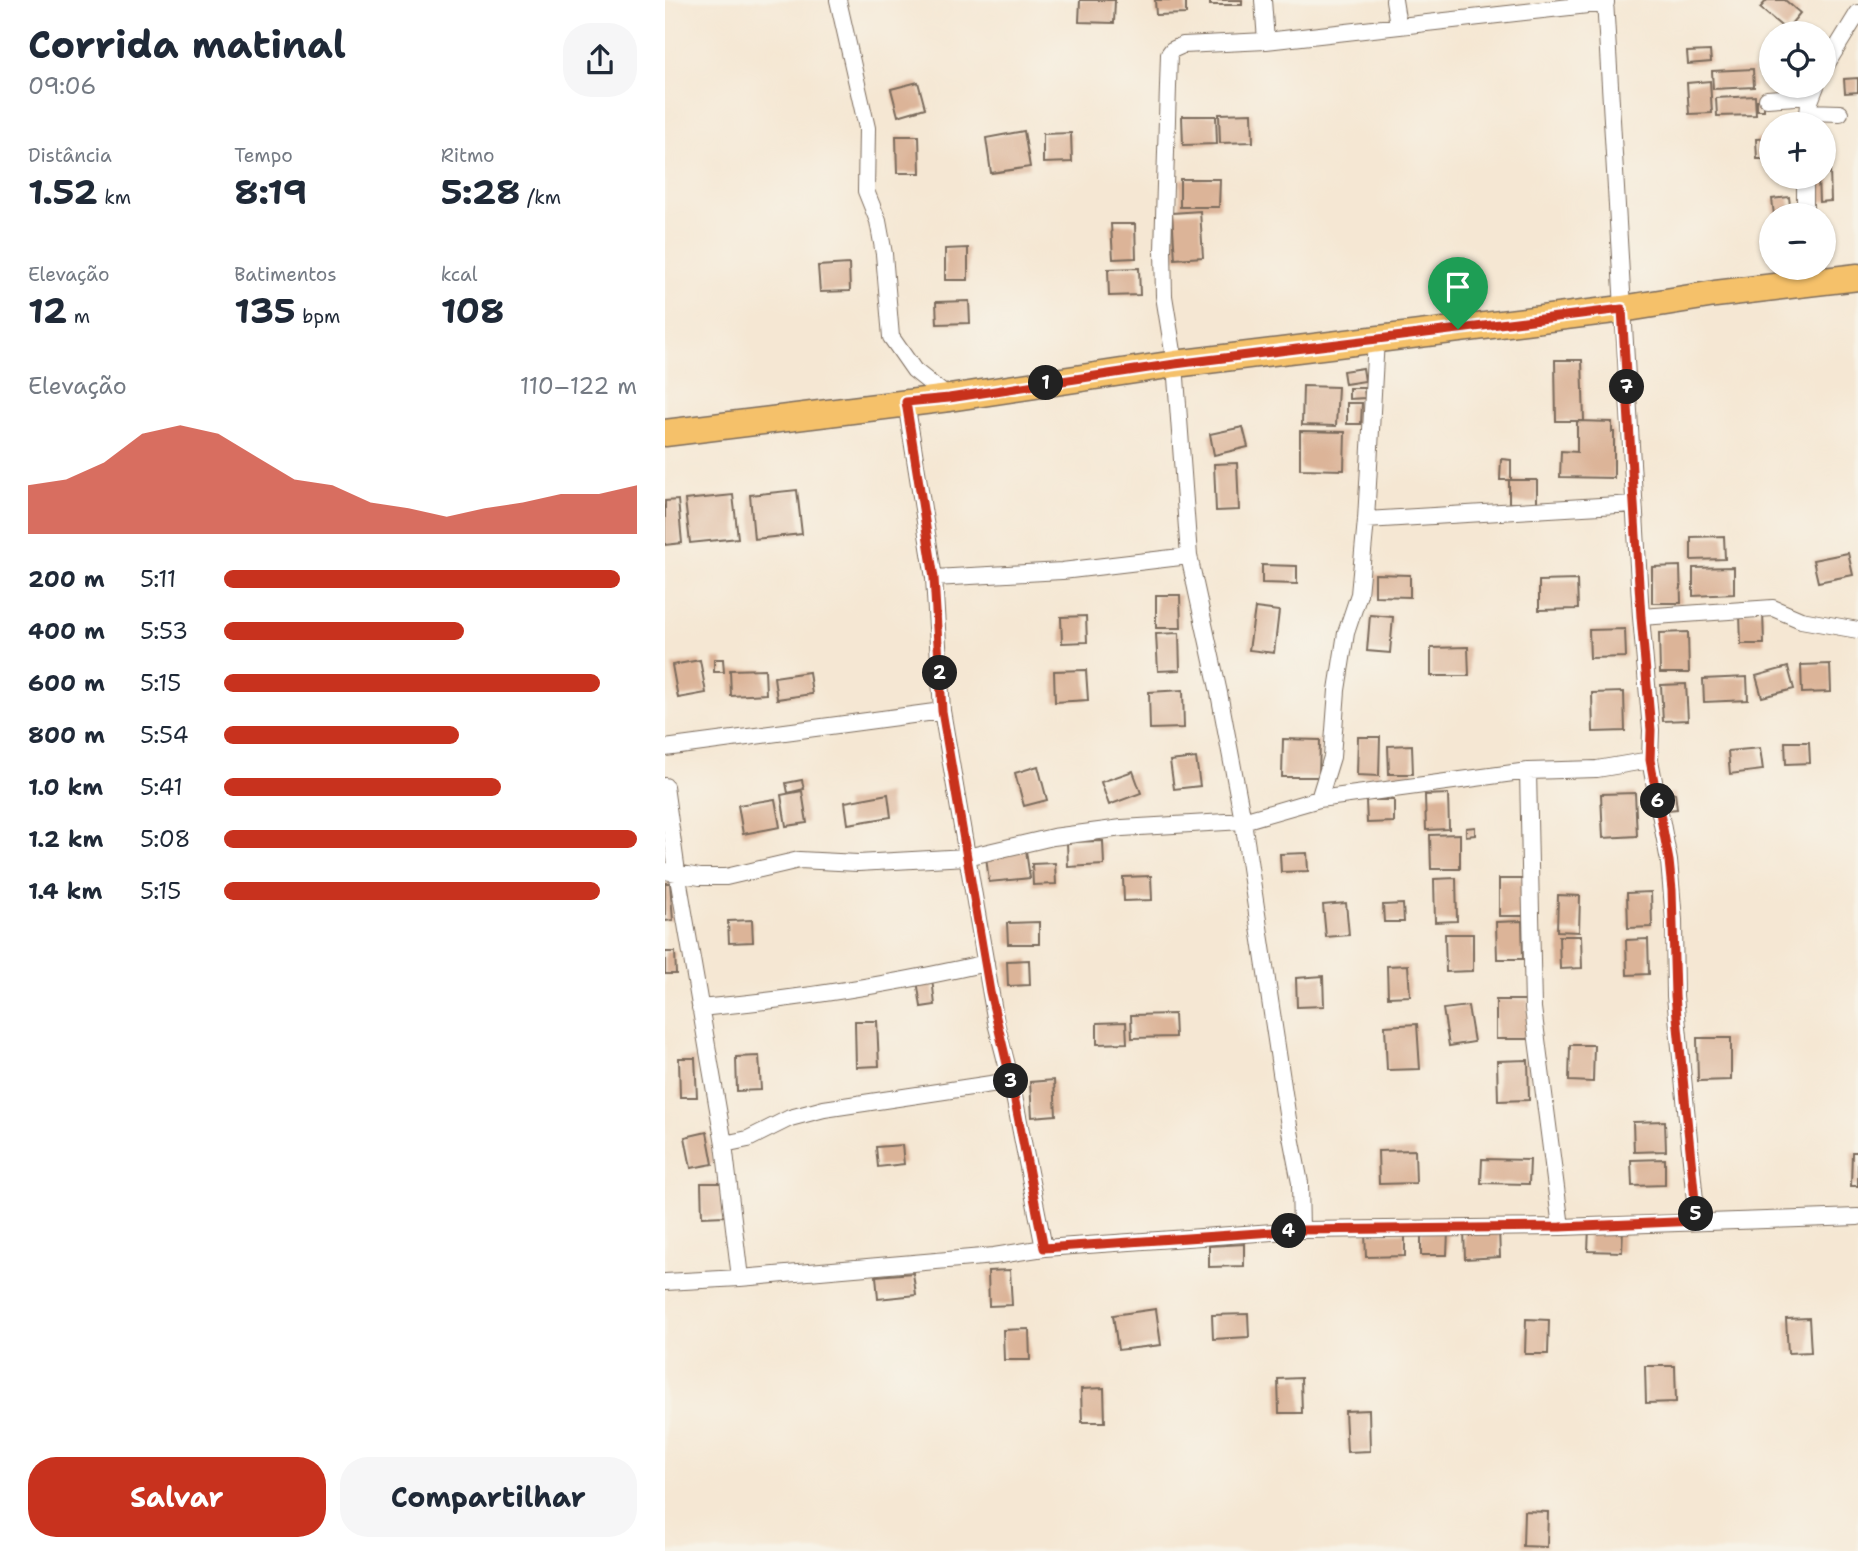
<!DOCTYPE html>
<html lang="pt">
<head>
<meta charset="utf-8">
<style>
	:root { --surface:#fff; --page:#f6f6f7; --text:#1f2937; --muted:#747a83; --accent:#c8321e }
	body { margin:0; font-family:"Shantell Sans",sans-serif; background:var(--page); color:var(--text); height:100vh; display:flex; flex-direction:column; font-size:26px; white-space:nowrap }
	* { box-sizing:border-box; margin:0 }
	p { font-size:23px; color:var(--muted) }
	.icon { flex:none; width:38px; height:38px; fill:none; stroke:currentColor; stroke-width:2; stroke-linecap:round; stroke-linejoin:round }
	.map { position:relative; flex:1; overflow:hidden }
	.side { display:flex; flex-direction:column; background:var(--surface); width:665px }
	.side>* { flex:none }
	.fabs { position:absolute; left:1094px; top:21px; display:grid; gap:14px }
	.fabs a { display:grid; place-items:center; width:77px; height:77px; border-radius:50%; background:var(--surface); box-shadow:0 2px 5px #0004; font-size:35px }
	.pin { position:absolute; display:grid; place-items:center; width:60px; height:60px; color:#fff; margin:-72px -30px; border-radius:50% 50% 50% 0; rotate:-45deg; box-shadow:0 0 7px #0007 }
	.pin .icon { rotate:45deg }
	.km { position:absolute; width:35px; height:35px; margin:-18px; border-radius:50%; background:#222; color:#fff; font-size:19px; line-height:35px; text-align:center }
	.round { display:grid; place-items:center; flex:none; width:74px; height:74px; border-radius:28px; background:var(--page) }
	.headline { display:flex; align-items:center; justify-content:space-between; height:119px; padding:0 28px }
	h1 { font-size:38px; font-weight:700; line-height:52px }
	.stats { display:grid; grid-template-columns:repeat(3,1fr); gap:10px; height:119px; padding:7px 28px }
	.stats div { display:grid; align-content:center }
	.stats b { font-size:35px; font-weight:700 }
	.stats small { font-size:19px; font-weight:400 }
	.stats p { font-size:19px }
	.chart { height:196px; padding:14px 28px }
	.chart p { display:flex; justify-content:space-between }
	.chart svg { width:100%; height:126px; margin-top:7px; fill:var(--accent); opacity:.7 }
	.action { display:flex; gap:14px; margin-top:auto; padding:14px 28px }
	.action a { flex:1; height:80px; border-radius:28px; background:var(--accent); color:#fff; font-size:28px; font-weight:700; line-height:80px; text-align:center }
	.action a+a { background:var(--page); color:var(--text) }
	ul { padding:0 28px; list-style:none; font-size:23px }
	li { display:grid; grid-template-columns:112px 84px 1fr; align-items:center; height:52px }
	li i { height:18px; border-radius:9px; background:var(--accent) }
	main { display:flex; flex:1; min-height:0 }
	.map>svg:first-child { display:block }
</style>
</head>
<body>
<main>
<section class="side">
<div class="headline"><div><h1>Corrida matinal</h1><p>09:06</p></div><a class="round"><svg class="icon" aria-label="share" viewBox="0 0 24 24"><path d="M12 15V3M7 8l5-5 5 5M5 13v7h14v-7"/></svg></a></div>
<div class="stats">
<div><p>Distância</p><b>1.52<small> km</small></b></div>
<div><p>Tempo</p><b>8:19</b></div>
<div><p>Ritmo</p><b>5:28<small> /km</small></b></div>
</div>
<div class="stats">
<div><p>Elevação</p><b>12<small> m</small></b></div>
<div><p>Batimentos</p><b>135<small> bpm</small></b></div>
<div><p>kcal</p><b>108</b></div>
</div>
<div class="chart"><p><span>Elevação</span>110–122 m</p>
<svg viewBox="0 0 160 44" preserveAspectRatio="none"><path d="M0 44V27L10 25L20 19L30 9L40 6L50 9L60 17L70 25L80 27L90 33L100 35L110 38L120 35L130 33L140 30L150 30L160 27V44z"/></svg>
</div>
<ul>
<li><b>200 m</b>5:11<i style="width:96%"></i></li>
<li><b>400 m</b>5:53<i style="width:58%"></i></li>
<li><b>600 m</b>5:15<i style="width:91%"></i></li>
<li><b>800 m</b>5:54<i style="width:57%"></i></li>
<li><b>1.0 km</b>5:41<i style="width:67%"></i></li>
<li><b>1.2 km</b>5:08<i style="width:100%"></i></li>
<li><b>1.4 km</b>5:15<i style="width:91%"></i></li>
</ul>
<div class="action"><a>Salvar</a><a>Compartilhar</a></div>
</section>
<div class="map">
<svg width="1193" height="1551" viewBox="0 0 1193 1551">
	<rect width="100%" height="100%" fill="#f7f3e8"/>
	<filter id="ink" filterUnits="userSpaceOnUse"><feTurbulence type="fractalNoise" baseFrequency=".0143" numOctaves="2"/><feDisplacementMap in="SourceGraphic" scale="14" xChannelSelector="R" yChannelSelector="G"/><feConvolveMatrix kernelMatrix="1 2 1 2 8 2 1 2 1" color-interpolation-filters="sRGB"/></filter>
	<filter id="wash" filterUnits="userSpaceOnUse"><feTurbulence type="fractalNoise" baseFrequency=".00686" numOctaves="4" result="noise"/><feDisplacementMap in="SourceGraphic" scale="28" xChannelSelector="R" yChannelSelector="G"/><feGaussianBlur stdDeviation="1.57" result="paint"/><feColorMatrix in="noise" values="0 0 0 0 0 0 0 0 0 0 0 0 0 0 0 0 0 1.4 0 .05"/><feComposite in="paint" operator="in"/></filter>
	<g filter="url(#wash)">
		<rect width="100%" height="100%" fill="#f5e7d3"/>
		<g id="blocks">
			<path fill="#dcb498" d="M415,0H450L449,23L414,22Z
				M490,0H521V14L491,15Z
				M545,0H577V5H545Z
				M1102,0H1120L1135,13L1121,30L1095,8Z
				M1045,51L1046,62L1023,64L1022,52Z
				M1088,69L1089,87L1048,89L1047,71Z
				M1193,78V92L1180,93L1179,79Z
				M1045,81L1047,113L1024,114L1022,83Z
				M253,82L260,108L233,116L226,89Z
				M1090,96L1091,115L1052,116L1051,98Z
				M1092,100H1099V110H1092Z
				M587,113L588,142L555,143L554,114Z
				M517,116H551L552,144L518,145Z
				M359,131L365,167L326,173L321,138Z
				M406,133L407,162L378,163V134Z
				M231,136H254L255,173H232Z
				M1106,138V159H1092L1091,139Z
				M1158,169H1165L1166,201L1154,202L1153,177H1158Z
				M515,179H555L554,207H515Z
				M1124,197L1126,213L1109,215L1107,199Z
				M535,211L538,257L510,259L507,213Z
				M446,224H470L471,258L448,259Z
				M303,248V280H280V249Z
				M184,264L185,291L155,292L153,266Z
				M474,268L475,295L444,296L443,269Z
				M304,301L305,323L272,324L271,302Z
				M890,360H917L919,421H891Z
				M698,368L700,381L680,384L678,371Z
				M638,386L673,387L671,426L637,425Z
				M684,388H699L700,398L684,399Z
				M682,403H697L696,424H682Z
				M912,421L947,422V432H949V478L895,477L896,451L912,452Z
				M578,427L583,447L549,455L545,434Z
				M635,431L680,432L679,470L635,469Z
				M836,459L846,460V480H835Z
				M572,463L574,510L551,511L549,464Z
				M844,480H872V503H844Z
				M132,490L137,534L89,539L85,495Z
				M68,495L73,538L25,543L20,500Z
				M13,500L17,543L0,545V501Z
				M1059,536L1060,559L1026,560V537Z
				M1183,553L1188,575L1153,582L1148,560Z
				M597,565L632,566V584L597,583Z
				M1015,566L1016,603H987V567Z
				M1069,567V594L1028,596V568Z
				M710,574L745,575V597L710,596Z
				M912,580L913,609L874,610V581Z
				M491,595H515L516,628H491Z
				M590,608L614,611L609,653L584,650Z
				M1098,612L1099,644H1076L1075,613Z
				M705,615L728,617L725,653L702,651Z
				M421,616L422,642L397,643L396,617Z
				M960,629L961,657L925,658L924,630Z
				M1023,632L1024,673H995L994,633Z
				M514,633L515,670L493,671L491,634Z
				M803,647L804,676H766V648Z
				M49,659H58L59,672H49Z
				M35,660L41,693L13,698L7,665Z
				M1165,664L1166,692L1137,693L1136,665Z
				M1123,667L1129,689L1097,697L1091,676Z
				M100,669L101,694L66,696L65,670Z
				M421,670L423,700L390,702L389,671Z
				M144,672L147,694L112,699L109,677Z
				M1082,677L1083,700L1039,702L1038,679Z
				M1021,684L1023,720L998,721L996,685Z
				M518,690L519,728L485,729L484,692Z
				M959,692L960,731L928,732L927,693Z
				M693,737H715L714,776L692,775Z
				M618,739L655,740L654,777H617Z
				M1120,742H1144L1145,763L1121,764Z
				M747,745L748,774H724L723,746Z
				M1095,748L1098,770L1065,774L1063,751Z
				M531,758L535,786L509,789L505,761Z
				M373,766L382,800L359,806L350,773Z
				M468,771L476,793L444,805L436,782Z
				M137,780L139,789L123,793L121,783Z
				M137,791L142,823L121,826L116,795Z
				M970,793L972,836L938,838L936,794Z
				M1010,793L1012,809L1003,810L1001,794Z
				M223,794L226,817L183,824L180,802Z
				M783,794L784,829L761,830L760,795Z
				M110,799L115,827L78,834L73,805Z
				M701,800H729V822L702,823Z
				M810,827V835L801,836V828Z
				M795,834V869H766L765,835Z
				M438,841L439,865L403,867L402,842Z
				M361,851L365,878L324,882L321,856Z
				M642,853L643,871L616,872L615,854Z
				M390,863L391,884L368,885L367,864Z
				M486,876L487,900L459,901L458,877Z
				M791,878L792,921L770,922L769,879Z
				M834,879H859V916H834Z
				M0,883H5L8,920L0,921Z
				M986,892L987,927L963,928L962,893Z
				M893,895L915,896L914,932L892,931Z
				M681,903L684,935L661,937L658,905Z
				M738,904L739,922H719L718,905Z
				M87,920L88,942L64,943L63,921Z
				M857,921L858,959H832L831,922Z
				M374,922V944H343L342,923Z
				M780,934H808V971L781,972Z
				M894,936H916L917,968L895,969Z
				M983,939L984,974L962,975L961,940Z
				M0,952H10L11,974H0Z
				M364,960L365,985L343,986L342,961Z
				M743,965L745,996L723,997L722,966Z
				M658,976L659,1006L632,1007L631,978Z
				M267,978L270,1005L256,1007L252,980Z
				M831,1000H863L864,1039H831Z
				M803,1006L809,1042L784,1046L778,1009Z
				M509,1014L510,1037L467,1038L466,1015Z
				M190,1021H212L214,1066L191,1067Z
				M461,1022L462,1043L432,1044V1023Z
				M752,1024L755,1069L722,1070L720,1026Z
				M1032,1038H1066V1080L1033,1081Z
				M905,1045H929L928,1082L904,1081Z
				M94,1056L96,1090L72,1091L71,1057Z
				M14,1058H30L32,1097H15Z
				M863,1060L864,1100L833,1101L832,1061Z
				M389,1080L391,1115L367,1117L365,1082Z
				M1000,1121L1001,1151L969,1152L968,1122Z
				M42,1132L48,1164L26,1168L20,1137Z
				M237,1145L239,1164L213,1167L211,1147Z
				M750,1150L751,1183L714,1184L713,1151Z
				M1187,1152H1193V1186H1186Z
				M817,1159L865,1160L864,1184L816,1183Z
				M1000,1159V1185L967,1186L966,1160Z
				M36,1183H59L60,1216L37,1217Z
				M924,1227L958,1228L957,1252L923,1251Z
				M834,1228L835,1257L800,1259L799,1230Z
				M756,1231L783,1232L782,1255H756Z
				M740,1232V1256L701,1257L700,1233Z
				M579,1244V1266L544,1267V1246Z
				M345,1270L347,1305L324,1306L323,1271Z
				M248,1273L251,1295L213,1299L211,1276Z
				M491,1309L496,1345L453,1350L448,1315Z
				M583,1314L584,1337L548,1339L547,1315Z
				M1144,1318L1146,1352L1123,1353L1121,1319Z
				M861,1319L884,1320L883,1354H860Z
				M364,1329L365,1360H339L338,1330Z
				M980,1366H1010L1011,1402L981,1403Z
				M636,1378L637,1413H614L613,1379Z
				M439,1388L440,1422H417L416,1389Z
				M704,1410L705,1451L682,1452L680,1411Z
				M859,1511L883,1512L882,1547L858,1546Z"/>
		</g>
	</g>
	<g filter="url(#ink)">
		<use href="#blocks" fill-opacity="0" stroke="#7c6c5d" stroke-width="2"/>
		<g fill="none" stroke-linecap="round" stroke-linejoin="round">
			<defs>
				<path id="street" d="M173,0L202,128L201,191L213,221L219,254L226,337L249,370L284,398
					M598,0L601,41
					M729,0L733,25
					M940,0L976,617L986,730L985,760L1004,861L1009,920L1010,996L1032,1221
					M1158,70L1193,13
					M1102,99L1146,96
					M1143,112L1175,113
					M1142,124L1144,104L1151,86
					M1140,215V177
					M241,402L269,578L277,711L331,1023L346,1081L379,1248L636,1230L896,1227L1193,1217
					M701,520L969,504
					M269,578L397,571L524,556
					M976,617L1108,608L1136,620L1193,630
					M0,748L277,711
					M863,771L868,1008L896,1227
					M0,786L12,872L59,1144L83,1139L125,1118L159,1109L346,1081
					M654,799L667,757L672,690L681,633L694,594L701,520L711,339
					M0,871L35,877H61L134,860L193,863L302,857L388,837L457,828L578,821L654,799L863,771L932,769L985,760
					M35,1008C131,999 226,985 321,963
					M59,1144L75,1278
					M636,1230L635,1183L624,1126L578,821L554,693L524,556L510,364L499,296L498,250L504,54L507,50L518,45L601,41L941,3
					M0,1282L75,1278L329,1256L379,1248"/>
				<path id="primary" d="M0,433L284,398L510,364L957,309L1050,294L1193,277"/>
			</defs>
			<use href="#street" stroke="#7c6c5d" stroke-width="18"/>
			<use href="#primary" stroke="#7c6c5d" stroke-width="29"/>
			<use href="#street" stroke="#fff" stroke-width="16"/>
			<use href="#primary" stroke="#f5c16b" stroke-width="26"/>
		</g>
	</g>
	<g fill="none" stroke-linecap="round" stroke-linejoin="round" filter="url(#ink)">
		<defs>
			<path id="route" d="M957,309L976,617L986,730L985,760L1004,861L1007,890L1010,996L1032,1221L896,1227L636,1230L379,1248L346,1081L325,992L277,711L269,578L241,402L284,398L510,364Z"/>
		</defs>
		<use href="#route" stroke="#fff" stroke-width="14"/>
		<use href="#route" stroke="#c8321e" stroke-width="9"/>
	</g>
</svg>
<div class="fabs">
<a><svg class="icon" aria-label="locate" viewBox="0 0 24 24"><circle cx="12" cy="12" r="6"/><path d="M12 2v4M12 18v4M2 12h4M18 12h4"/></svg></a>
<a>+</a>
<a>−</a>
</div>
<div class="pin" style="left:793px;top:329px;background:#1e9e55"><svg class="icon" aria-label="arrive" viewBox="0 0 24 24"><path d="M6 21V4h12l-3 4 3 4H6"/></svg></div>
<b class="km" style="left:381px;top:383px">1</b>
<b class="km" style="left:275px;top:673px">2</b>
<b class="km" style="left:346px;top:1081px">3</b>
<b class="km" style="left:624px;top:1231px">4</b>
<b class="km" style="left:1031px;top:1214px">5</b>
<b class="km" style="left:993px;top:801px">6</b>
<b class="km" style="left:962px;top:387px">7</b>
</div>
</main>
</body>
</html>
